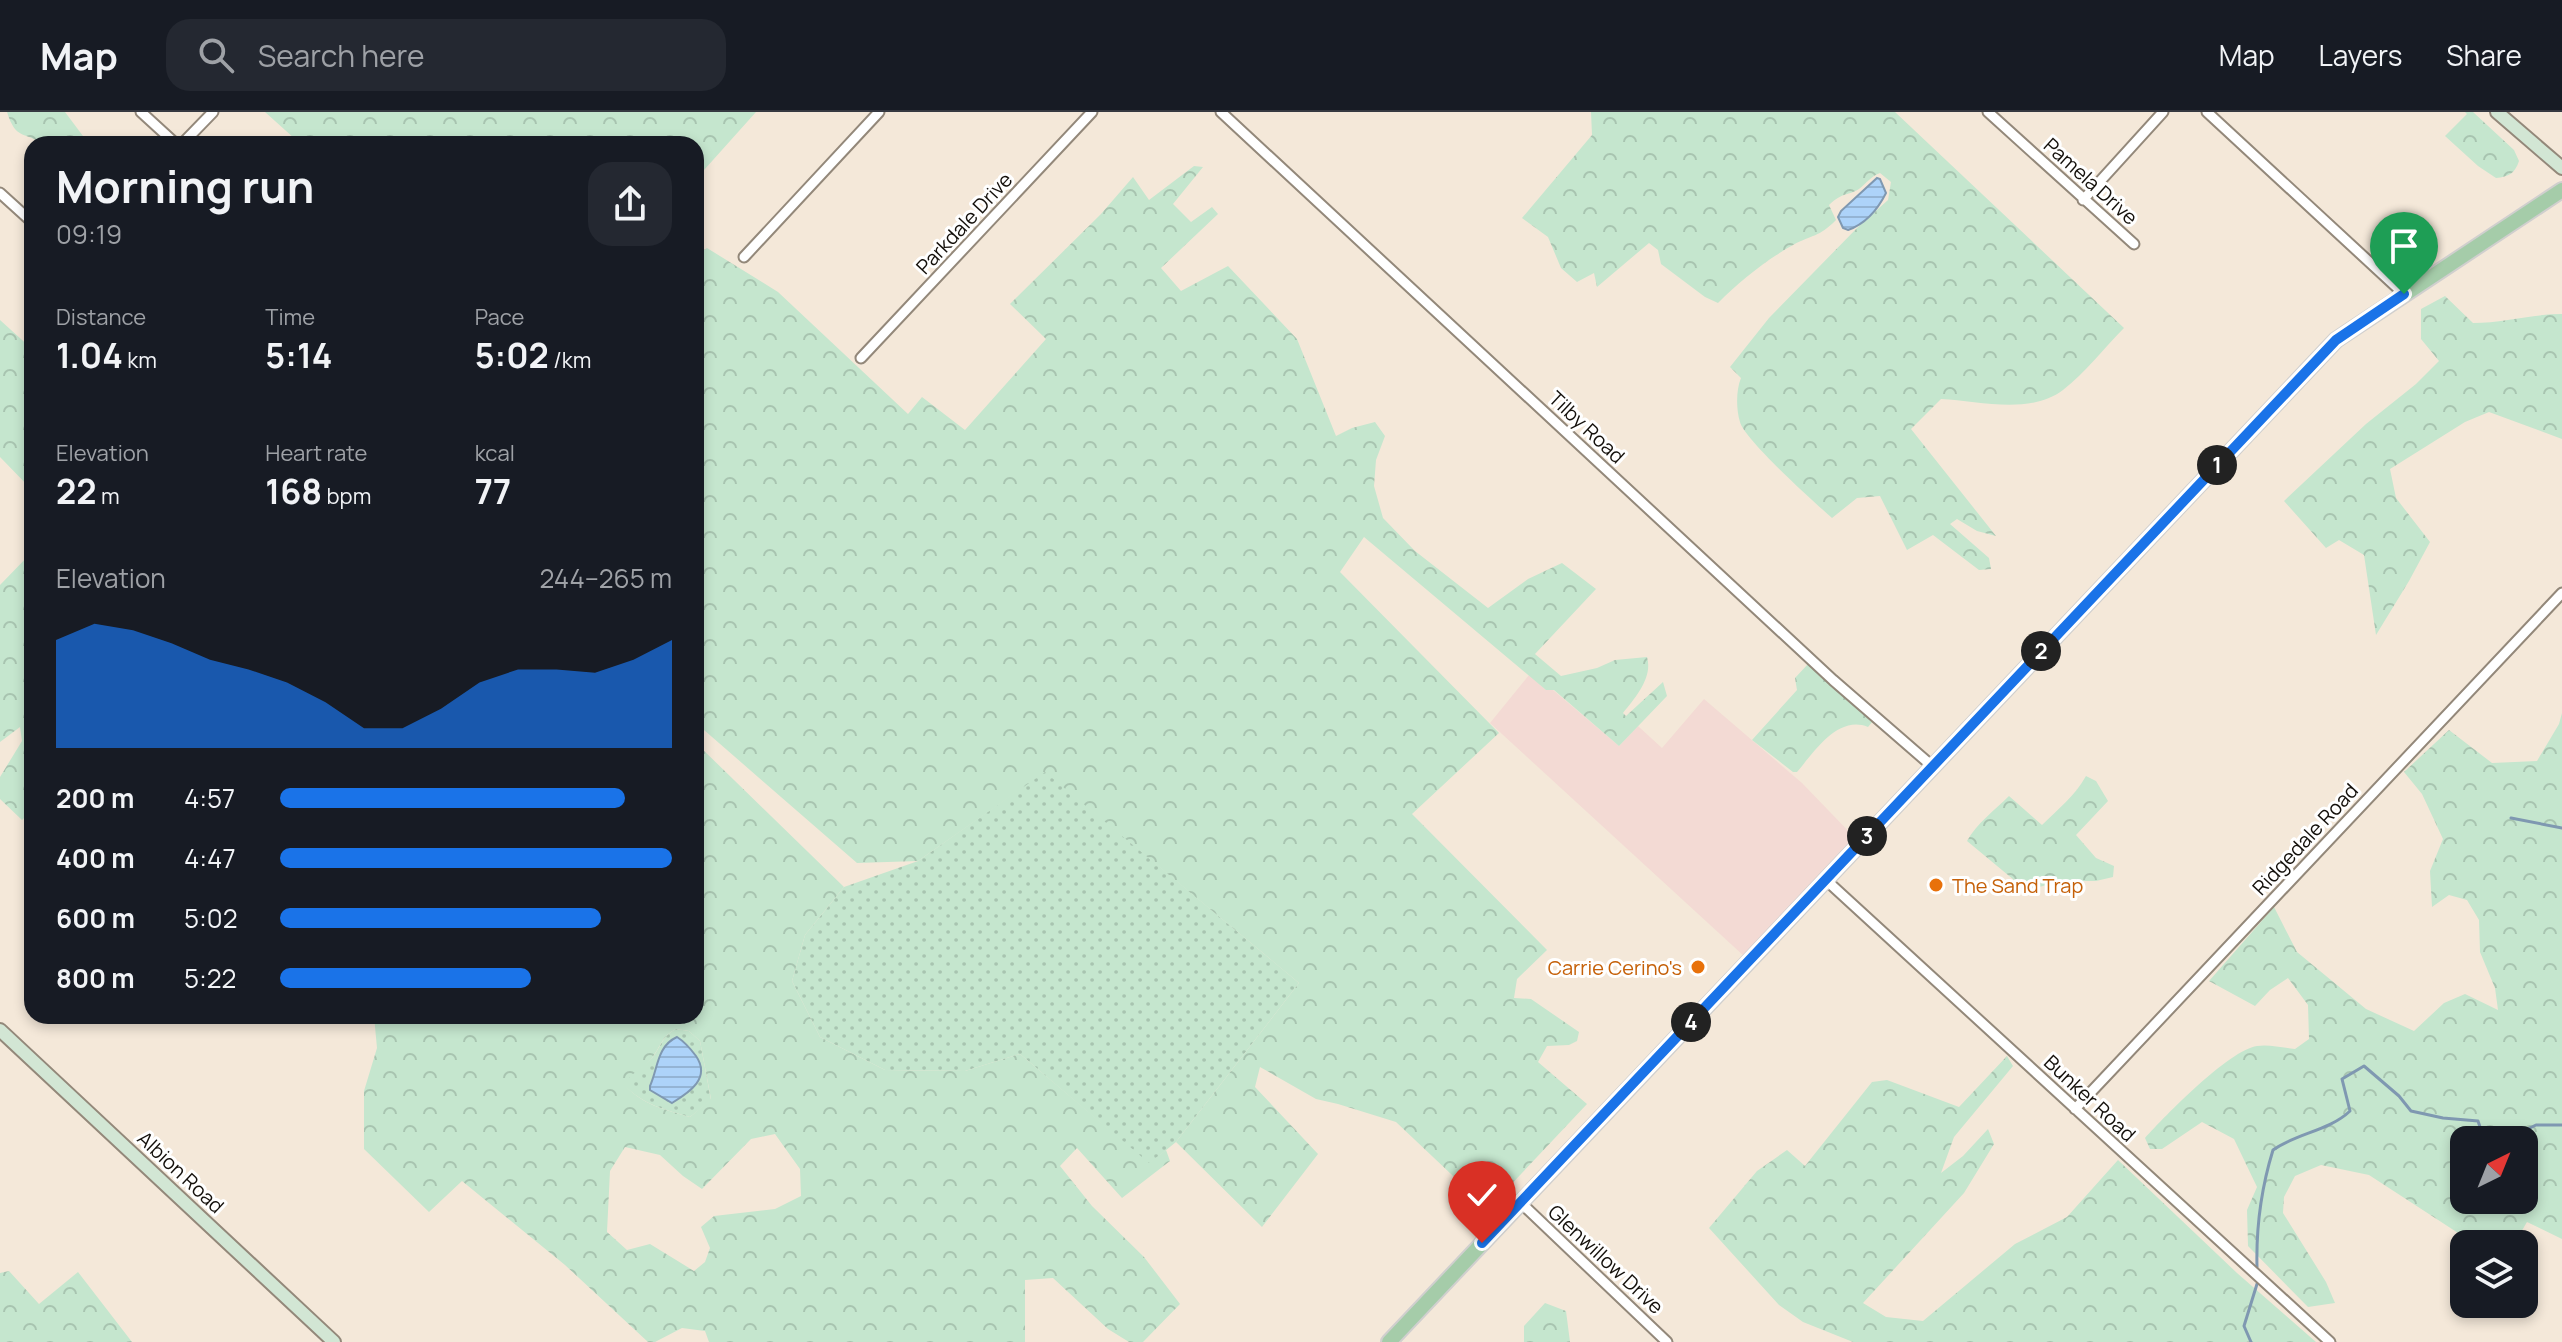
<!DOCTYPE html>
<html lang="en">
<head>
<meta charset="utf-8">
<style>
	:root { --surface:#171b24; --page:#242831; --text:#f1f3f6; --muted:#9ea1a6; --line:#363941; --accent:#1a73e8 }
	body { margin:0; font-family:Manrope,sans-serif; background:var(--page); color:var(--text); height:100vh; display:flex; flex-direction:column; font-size:30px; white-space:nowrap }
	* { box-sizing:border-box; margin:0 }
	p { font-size:26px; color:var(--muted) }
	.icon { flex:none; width:44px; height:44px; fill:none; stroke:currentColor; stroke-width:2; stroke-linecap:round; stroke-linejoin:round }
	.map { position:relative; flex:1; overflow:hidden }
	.side { position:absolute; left:24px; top:24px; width:680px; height:888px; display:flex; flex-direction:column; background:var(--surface); border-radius:24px; box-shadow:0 4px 12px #0003 }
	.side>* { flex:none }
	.needle { width:52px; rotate:43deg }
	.fabs { position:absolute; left:2450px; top:1014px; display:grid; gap:16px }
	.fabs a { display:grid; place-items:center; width:88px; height:88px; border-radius:16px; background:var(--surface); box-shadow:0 4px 12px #0003; font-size:40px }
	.pin { position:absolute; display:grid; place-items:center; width:68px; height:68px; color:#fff; margin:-82px -34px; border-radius:50% 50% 50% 0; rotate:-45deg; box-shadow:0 0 8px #0007 }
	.pin .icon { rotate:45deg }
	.km { position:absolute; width:40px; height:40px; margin:-20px; border-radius:50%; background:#222; color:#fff; font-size:22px; line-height:40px; text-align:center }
	.round { display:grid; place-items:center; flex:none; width:84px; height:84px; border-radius:24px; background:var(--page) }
	.headline { display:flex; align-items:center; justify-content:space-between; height:136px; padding:0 32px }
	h1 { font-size:44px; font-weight:700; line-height:60px }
	.figures { display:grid; grid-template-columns:repeat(3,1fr); gap:12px; height:136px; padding:8px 32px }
	.figures div { display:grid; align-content:center }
	.figures b { font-size:34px; font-weight:700 }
	.figures small { font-size:22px; font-weight:400 }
	.figures p { font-size:22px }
	.chart { height:224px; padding:16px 32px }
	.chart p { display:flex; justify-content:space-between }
	.chart svg { width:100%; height:144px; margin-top:8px; fill:var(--accent); opacity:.7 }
	ul { padding:0 32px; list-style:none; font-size:26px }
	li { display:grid; grid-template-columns:128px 96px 1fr; align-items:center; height:60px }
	li i { height:20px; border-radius:10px; background:var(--accent) }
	header { display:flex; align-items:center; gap:48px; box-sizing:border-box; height:112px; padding:0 40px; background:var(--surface); border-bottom:2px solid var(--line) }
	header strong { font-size:38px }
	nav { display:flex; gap:44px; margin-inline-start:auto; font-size:28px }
	.search { width:560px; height:72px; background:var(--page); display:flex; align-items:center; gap:20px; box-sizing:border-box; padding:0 28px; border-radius:24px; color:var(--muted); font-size:30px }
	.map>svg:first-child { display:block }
</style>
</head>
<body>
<header>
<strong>Map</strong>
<div class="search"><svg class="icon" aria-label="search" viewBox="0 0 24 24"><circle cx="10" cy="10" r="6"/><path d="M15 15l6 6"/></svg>Search here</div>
<nav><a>Map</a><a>Layers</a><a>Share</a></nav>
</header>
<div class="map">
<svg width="2562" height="1230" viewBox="0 0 2562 1230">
	<defs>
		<pattern id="grass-dots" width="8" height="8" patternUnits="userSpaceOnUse" patternTransform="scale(2)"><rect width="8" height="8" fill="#c5e6ce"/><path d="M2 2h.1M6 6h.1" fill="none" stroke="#a8c4b0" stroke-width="1.8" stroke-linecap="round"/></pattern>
		<pattern id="forest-crowns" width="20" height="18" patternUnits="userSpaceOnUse" patternTransform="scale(2)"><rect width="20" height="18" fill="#c5e6ce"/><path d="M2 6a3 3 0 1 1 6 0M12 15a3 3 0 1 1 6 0" fill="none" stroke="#a8c4b0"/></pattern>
		<pattern id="water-rules" width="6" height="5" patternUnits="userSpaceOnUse" patternTransform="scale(2)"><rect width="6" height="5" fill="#add3f9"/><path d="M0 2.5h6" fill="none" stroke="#94b4d4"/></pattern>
	</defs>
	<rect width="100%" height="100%" fill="#f4e8d9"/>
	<path fill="#f3dad4" d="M1529,563L1546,578H1553L1619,634L1638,614L1662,636L1704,587L1802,671L1857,728L1745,845L1490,611Z"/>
	<path fill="url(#grass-dots)" d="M1045,659L1299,871L1176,1030L1149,1052L1020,942L965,959L885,958L820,925L792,869L805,823L844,775L918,749Z
		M676,917L689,919L700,929L711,988L690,1005C666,998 641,992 623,972C631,960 643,956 652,946C661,935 662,924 676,917Z"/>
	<path fill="url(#forest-crowns)" fill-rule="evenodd" d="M7,0H65L89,32H42C25,19 16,29 7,0Z
		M265,0H756L696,67V32H292L295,27Z
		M1591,0H1895L2124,216C2104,236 2085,261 2063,278C2030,303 1979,289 1941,287L1911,317L1996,424L1977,419L1957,407L1950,412L1989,446L1991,457L1979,458L1933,423L1907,438L1880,384L1857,386L1832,406C1815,391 1744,327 1740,310C1736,297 1736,278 1741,266L1730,255L1769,206L1858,115L1888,88L1891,70L1880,61C1870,65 1867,71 1859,77C1847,84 1843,80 1829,93L1836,108C1818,126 1813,122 1793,133C1766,148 1740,169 1718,191L1705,185L1661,152L1658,138L1649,131L1597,175L1594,161L1577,170L1561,156L1548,125L1522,106L1592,23Z
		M2465,0H2473L2514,38L2519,49C2515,61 2509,65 2496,66L2478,54L2445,24L2467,2Z
		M1194,54L1203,55L1173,92L1191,110L1212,95L1218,102L1161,156L1181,179L1228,154L1297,227L1336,324L1352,316L1375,310L1385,324L1376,348L1374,374L1383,406L1415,439L1488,496L1528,467L1562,451L1596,477L1535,542L1561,564L1597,556L1615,548L1647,545C1653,565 1636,585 1623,601L1626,604L1663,570L1667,584L1619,634L1554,578H1546L1364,425L1340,460L1499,621L1412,702L1547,838L1517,867L1514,886L1531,887L1579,920L1577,929L1569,933L1547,934L1538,950L1587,992L1488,1097L1396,1010L1338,992L1316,987L1260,955L1255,975L1318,1042L1262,1115L1176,1030L1299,871L1045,660L918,749L857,751L704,618L696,594V143L707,136L778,180L908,302L922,285L965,318L1046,227L1010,192L1101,102L1133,65L1149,88Z
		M2445,184L2473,211C2503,211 2532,202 2562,202V327L2489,300L2465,310L2390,357L2396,386L2430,430L2409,469L2376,523L2364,443L2339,428L2326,436L2284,389L2366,312L2416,272L2439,249L2421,227V197Z
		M0,208L32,237V378L0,345Z
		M32,440V698L22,708L0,687V665L22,629L20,615L0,630V473Z
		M1808,552L1873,609L1868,615C1838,603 1815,639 1797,660H1793L1752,628L1797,578L1795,566Z
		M2562,601V1127L2527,1110L2514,1132H2475L2369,1063L2321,1053L2295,1064L2284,1085L2283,1101L2326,1170L2335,1191L2308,1195L2248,1134L2247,1098L2257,1075L2234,1027L2202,1010L2162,1037H2150L2145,1026C2165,1004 2229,938 2257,934C2269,932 2284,936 2295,937L2309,927L2308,893L2288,866L2270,878L2255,894L2209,869L2274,795L2297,840L2366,897L2414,919L2444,891L2465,882L2498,898L2495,876L2480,840L2479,808L2467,788L2449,783L2432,795L2430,759L2443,727L2422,682L2404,660L2449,618L2492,651L2537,649L2559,612ZM2464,1028H2524V1088H2464Z
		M696,631L844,775L805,823L792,869L820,925L885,958L965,959L1020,942L1149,1051L1166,1038L1170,1049L1122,1086L1077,1036L1060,1054L1092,1094L1144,1145L1180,1192L1143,1230H1129L1108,1217L1053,1166L1025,1168V1230H709L705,1219L682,1216L655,1230H648L565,1153L462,1069L429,1100L364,1037V979L377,936L374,904H696ZM676,917L689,919L700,929L711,987L690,1005C666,998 640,992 624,972C631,960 644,957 652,946C661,934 662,924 676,917ZM775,1022L800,1057L801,1084L775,1097L714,1104L701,1115L710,1136L705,1150L694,1159L650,1132L627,1138L607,1120L610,1059L625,1035L660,1043L683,1064L702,1077L751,1027Z
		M2086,664L2096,669L2108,689L2076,723L2096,746L2114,754L2113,765L2096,769H2063L2035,776L2020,773L1967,729C1977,711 1994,699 2009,684L2042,713C2059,696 2074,685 2086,664Z
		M2007,944L2013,954L1954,1025L1941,1061L1963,1044L1988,1017L1994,1032L1964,1081L1863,1191L1886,1205L1923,1209L2015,1132L2067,1105L2118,1048L2237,1161L2316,1230H1853L1803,1210L1779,1193L1709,1116L1757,1059L1787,1038L1805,1054L1872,970L1887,968L1959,995Z
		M9,1159L39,1192L78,1160L132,1230H0V1161Z
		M1545,1191L1566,1199L1570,1230H1524V1214Z"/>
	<path fill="url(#water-rules)" stroke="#7f98b1" stroke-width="2" d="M1877,66L1880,67L1886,81C1878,97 1865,112 1848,118L1843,116L1838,105L1841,99Z
		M677,925C685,930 690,936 696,944C711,966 690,980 672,991L650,978V974C658,956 657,934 677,925Z"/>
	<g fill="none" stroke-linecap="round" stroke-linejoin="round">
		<path stroke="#7f98b1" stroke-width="3" d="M2511,706L2562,716
			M2505,1028L2536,1013H2562
			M2257,1155C2256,1114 2261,1077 2273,1038C2297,1021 2329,1019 2350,999L2342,967L2364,954L2399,984L2411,999L2443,1006L2478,1009L2481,1018L2477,1028
			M2251,1230L2244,1214L2257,1172"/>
		<defs>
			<path id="street" d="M141,0L176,32
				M1221,0L1833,568L1932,654
				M1988,0L2134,132
				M2207,0L2404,182
				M182,32L213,0
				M0,81L32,110
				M2083,88L2163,0
				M744,145L879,0
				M861,246L1092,0
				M1826,768L2330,1230
				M2075,997L2562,481
				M1520,1090L1667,1230"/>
			<path id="secondary" d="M2497,0L2562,56
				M0,918L334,1230"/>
			<path id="primary" d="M1389,1230L2336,228L2562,78"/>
		</defs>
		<use href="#street" stroke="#93887a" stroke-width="13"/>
		<use href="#secondary" stroke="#93887a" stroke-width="16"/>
		<use href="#primary" stroke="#d0cfce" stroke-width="18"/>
		<use href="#street" stroke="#fff" stroke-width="9"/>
		<use href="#secondary" stroke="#d2e6d4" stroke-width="12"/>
		<use href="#primary" stroke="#a5cca9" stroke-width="14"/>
	</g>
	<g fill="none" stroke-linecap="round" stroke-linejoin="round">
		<defs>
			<path id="route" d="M1482,1131L2336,228L2404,182"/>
		</defs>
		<use href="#route" stroke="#fff" stroke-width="16"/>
		<use href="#route" stroke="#1a73e8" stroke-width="10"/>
	</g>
	<g fill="#e8710a" stroke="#fff" stroke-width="3">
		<circle cx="1936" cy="773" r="8"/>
		<circle cx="1698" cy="855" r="8"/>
	</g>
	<g text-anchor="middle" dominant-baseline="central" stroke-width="6" stroke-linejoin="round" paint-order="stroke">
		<g font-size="20" fill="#130f0a" stroke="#fff">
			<text transform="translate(2091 69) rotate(42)">Pamela Drive</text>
			<text transform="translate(964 111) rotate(-47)">Parkdale Drive</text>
			<text transform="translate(1587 315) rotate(43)">Tilby Road</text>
			<text transform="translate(2305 727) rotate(-47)">Ridgedale Road</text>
			<text transform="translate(2090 986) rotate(43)">Bunker Road</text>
			<text transform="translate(181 1060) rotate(43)">Albion Road</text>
			<text transform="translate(1606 1147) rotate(43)">Glenwillow Drive</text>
		</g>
		<g font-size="20" fill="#c56008" stroke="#fff" text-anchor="start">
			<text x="1952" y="773">The Sand Trap</text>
			<text x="1682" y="855" text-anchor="end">Carrie Cerino's</text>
		</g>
	</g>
</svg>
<div class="fabs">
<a><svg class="needle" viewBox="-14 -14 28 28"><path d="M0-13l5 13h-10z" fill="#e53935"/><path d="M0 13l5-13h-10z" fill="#9ea1a6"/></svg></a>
<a><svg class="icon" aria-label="layers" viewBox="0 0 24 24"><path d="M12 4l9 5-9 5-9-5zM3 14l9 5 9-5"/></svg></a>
</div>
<div class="pin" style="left:2404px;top:182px;background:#1e9e55"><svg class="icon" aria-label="arrive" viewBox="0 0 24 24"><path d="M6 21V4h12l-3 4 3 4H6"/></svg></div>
<div class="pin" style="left:1482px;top:1131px;background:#d93025"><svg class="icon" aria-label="check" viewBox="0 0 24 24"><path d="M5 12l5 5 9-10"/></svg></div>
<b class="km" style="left:2217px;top:353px">1</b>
<b class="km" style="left:2041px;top:539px">2</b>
<b class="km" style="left:1867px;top:724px">3</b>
<b class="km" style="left:1691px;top:910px">4</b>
<section class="side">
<div class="headline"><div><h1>Morning run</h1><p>09:19</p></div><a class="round"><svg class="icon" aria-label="share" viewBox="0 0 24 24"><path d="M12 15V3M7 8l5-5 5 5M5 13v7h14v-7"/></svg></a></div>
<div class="figures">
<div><p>Distance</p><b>1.04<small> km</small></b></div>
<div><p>Time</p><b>5:14</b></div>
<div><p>Pace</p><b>5:02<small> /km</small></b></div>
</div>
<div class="figures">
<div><p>Elevation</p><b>22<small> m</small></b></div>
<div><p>Heart rate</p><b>168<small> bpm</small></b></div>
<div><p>kcal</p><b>77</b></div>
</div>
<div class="chart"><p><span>Elevation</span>244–265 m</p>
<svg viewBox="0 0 160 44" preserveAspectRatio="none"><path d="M0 44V11L10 6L20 8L30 12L40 17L50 20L60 24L70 30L80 38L90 38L100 32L110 24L120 20L130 20L140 21L150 17L160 11V44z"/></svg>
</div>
<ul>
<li><b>200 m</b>4:57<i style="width:88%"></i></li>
<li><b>400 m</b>4:47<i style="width:100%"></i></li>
<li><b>600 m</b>5:02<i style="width:82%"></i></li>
<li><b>800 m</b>5:22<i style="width:64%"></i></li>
</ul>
</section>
</div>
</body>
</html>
